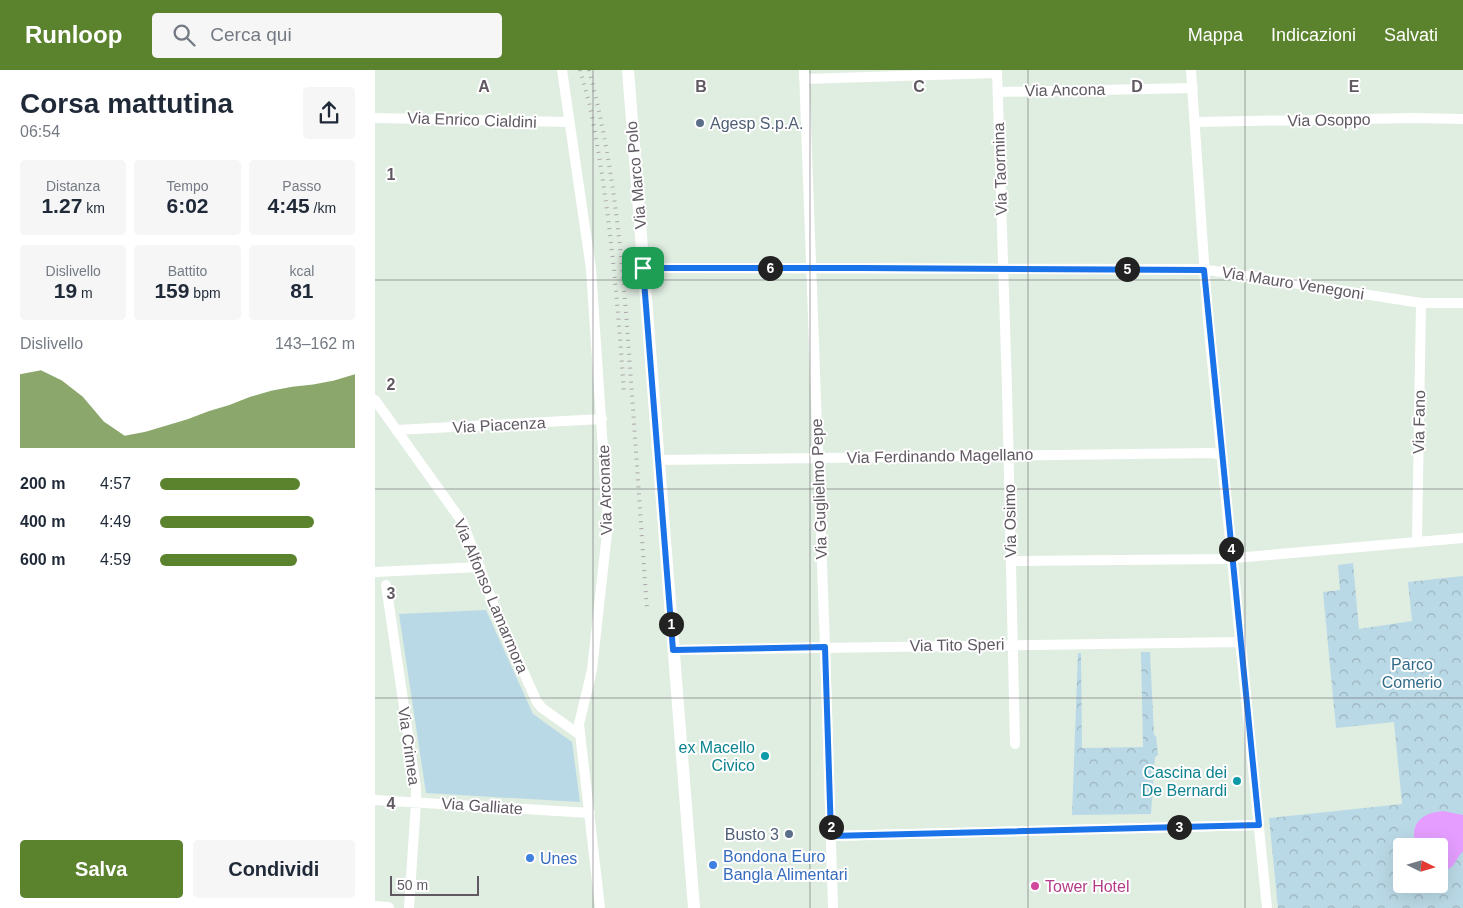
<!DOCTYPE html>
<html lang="it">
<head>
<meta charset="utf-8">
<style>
	:root { --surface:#fff; --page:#f6f6f7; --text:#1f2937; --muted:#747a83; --accent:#5b832d }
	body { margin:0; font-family:Helvetica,sans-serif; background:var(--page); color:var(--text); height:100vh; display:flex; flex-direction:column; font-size:19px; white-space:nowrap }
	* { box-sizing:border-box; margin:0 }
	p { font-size:16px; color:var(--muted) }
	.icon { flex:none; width:28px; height:28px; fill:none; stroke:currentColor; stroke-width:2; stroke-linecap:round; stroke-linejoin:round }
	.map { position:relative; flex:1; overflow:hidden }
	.side { display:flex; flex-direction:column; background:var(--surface); width:375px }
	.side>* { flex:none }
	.needle { width:32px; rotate:95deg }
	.tools { position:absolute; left:1018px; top:768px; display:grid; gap:10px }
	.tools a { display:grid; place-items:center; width:55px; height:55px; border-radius:5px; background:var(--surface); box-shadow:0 5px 20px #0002; font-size:25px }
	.scale { position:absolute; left:15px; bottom:12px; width:89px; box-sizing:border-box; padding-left:5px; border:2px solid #615962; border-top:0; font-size:14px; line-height:18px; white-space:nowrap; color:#615962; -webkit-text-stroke:4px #fff; paint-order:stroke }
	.pin { position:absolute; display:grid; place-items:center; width:42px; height:42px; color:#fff; margin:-21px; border-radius:10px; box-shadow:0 2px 8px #0006 }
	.km { position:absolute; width:25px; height:25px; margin:-12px; border-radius:50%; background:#222; color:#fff; font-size:14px; line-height:25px; text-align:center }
	.round { display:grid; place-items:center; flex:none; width:52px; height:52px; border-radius:5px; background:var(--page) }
	.overview { display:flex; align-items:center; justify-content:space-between; height:85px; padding:0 20px }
	h1 { font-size:28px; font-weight:800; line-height:38px }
	.figures { display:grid; grid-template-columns:repeat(3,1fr); gap:8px; height:85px; padding:5px 20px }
	.figures div { display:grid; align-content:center; border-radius:5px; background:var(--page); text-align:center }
	.figures b { font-size:21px; font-weight:800 }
	.figures small { font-size:14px; font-weight:400 }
	.figures p { font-size:14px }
	.chart { height:140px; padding:10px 20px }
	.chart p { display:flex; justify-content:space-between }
	.chart svg { width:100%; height:90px; margin-top:5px; fill:var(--accent); opacity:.7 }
	.primary-button { display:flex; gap:10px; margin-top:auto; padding:10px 20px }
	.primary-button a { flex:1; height:58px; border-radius:5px; background:var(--accent); color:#fff; font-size:20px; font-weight:800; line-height:58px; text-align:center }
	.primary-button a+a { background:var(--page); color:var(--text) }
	ul { padding:0 20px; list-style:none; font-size:16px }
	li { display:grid; grid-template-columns:80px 60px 1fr; align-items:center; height:38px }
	li i { height:12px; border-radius:6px; background:var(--accent) }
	header { display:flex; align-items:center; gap:30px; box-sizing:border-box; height:70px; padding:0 25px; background:var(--accent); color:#fff }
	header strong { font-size:24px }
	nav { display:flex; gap:28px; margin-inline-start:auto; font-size:18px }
	.search { width:350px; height:45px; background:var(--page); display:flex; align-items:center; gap:12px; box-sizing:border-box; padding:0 18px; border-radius:5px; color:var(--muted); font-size:19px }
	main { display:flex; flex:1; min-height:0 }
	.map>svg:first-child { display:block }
</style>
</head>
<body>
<header>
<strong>Runloop</strong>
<div class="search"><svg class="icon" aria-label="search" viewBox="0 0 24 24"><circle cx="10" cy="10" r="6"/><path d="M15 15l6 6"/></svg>Cerca qui</div>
<nav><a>Mappa</a><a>Indicazioni</a><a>Salvati</a></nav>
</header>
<main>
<section class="side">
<div class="overview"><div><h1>Corsa mattutina</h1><p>06:54</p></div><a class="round"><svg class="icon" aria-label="share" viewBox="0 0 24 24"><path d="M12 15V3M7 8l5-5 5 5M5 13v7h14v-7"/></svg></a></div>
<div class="figures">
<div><p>Distanza</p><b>1.27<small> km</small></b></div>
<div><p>Tempo</p><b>6:02</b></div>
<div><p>Passo</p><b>4:45<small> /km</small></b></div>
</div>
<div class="figures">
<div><p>Dislivello</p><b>19<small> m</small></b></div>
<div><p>Battito</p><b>159<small> bpm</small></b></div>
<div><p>kcal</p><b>81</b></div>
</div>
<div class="chart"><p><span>Dislivello</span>143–162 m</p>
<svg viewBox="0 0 160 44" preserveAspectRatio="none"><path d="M0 44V8L10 6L20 11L30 19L40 31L50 38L60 36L70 33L80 30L90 26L100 23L110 19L120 16L130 14L140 13L150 11L160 8V44z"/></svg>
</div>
<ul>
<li><b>200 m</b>4:57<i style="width:72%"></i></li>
<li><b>400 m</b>4:49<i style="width:79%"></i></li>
<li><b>600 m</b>4:59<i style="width:70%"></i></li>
</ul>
<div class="primary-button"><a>Salva</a><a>Condividi</a></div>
</section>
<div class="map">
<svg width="1088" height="838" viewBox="0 0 1088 838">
	<defs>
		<pattern id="forest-crowns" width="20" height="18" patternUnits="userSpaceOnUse" patternTransform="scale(1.25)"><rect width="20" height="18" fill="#bad9e6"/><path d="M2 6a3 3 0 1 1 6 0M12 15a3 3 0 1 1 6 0" fill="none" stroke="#9bb3be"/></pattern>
	</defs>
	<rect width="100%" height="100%" fill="#e0ede1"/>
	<path fill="url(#forest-crowns)" fill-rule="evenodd" d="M978,493L984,559L1037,551L1033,512L1088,506V838H903L894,748L1027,734L1019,652L961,658L948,522L965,520L963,495ZM1026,776H1064V814H1026Z
		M766,582H775L779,665L781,666L783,685L780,687L776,744L697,745L703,583H706L707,678L768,677Z"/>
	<path fill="#bad9e6" d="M111,540L158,644L197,672L205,732L51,723L24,544Z"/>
	<path fill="#e59eff" d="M1068,741L1088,745V781C1079,790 1081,801 1064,800V776H1041C1034,753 1047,743 1068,741Z"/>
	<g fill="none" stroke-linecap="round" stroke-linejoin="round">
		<path stroke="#fff" stroke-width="10" d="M187,0L216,199L233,454L217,600L204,654L225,838
			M429,0L450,577L458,838
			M622,0L632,318L640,674
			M816,0L833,251L892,838
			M429,9L622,3
			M623,22L818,18
			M0,48L194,52
			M820,52L1039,48L1088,49
			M268,198L822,199L840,201L1046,233H1088
			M0,330L88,453L119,536L162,632L167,638L205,665
			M21,360L227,349
			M283,390L837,383L847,385
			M1042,471L1046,233
			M636,491L848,489L1088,468
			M0,502L105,497
			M11,515L41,718V732L34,838
			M298,580L866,572
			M0,730L215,743
			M456,766L884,755"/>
		<path stroke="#fff" stroke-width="12" d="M253,0L319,838
			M0,837L13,838"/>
		<path stroke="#aaa7aa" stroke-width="4" stroke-dasharray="1 6" stroke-linecap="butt" d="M205,0C210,17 215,34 218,52C235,142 243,233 249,324
			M214,0C240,97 248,197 255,297C261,378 266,458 272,539"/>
	</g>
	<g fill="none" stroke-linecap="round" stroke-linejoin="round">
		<defs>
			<path id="route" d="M268,198H488L829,200L884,755L456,766L450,577L298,580Z"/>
		</defs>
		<use href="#route" stroke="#fff" stroke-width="10"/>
		<use href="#route" stroke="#1a73e8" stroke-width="6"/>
	</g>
	<path fill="none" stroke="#615962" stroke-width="1" stroke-opacity="0.55" d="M218,0V838M435,0V838M653,0V838M870,0V838M0,210H1088M0,419H1088M0,628H1088"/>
	<g fill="#5c6f8a" stroke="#fff" stroke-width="2">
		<circle cx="325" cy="53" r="5"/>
		<circle cx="414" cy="764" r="5"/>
	</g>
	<g fill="#0f9aa8" stroke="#fff" stroke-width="2">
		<circle cx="390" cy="686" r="5"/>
		<circle cx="862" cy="711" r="5"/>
	</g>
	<g fill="#3f7fe0" stroke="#fff" stroke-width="2">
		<circle cx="155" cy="788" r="5"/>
		<circle cx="338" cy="795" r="5"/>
	</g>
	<circle fill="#d1479c" stroke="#fff" stroke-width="2" cx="660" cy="816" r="5"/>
	<g text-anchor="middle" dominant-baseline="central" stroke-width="4" stroke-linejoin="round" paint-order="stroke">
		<g font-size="16" fill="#615962" stroke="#fff">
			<text transform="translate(690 20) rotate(-1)">Via Ancona</text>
			<text transform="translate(97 50) rotate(2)">Via Enrico Cialdini</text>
			<text transform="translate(954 50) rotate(-1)">Via Osoppo</text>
			<text transform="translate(625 99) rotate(-92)">Via Taormina</text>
			<text transform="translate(261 105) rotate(-95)">Via Marco Polo</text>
			<text transform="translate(918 213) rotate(9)">Via Mauro Venegoni</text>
			<text transform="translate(1044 352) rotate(-89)">Via Fano</text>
			<text transform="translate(124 355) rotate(-3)">Via Piacenza</text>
			<text transform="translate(565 386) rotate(-1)">Via Ferdinando Magellano</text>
			<text transform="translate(444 419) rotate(-92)">Via Guglielmo Pepe</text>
			<text transform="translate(230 420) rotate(-92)">Via Arconate</text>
			<text transform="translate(635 451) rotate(-91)">Via Osimo</text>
			<text transform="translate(116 526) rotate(67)">Via Alfonso Lamarmora</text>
			<text transform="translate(582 575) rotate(-1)">Via Tito Speri</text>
			<text transform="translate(34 676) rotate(82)">Via Crimea</text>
			<text transform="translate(107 736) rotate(4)">Via Galliate</text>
		</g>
		<g font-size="16" fill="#4e5e75" stroke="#fff" text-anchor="start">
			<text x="335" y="53">Agesp S.p.A.</text>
			<text x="404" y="764" text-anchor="end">Busto 3</text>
		</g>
		<g font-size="16" fill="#316b89" stroke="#fff">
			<text x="1037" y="594">Parco<tspan x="1037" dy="18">Comerio</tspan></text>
		</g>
		<g font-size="16" fill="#0d838f" stroke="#fff" text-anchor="end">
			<text x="380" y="677">ex Macello<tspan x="380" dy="18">Civico</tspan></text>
			<text x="852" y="702">Cascina dei<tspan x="852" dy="18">De Bernardi</tspan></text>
		</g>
		<g font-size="16" fill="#366cbe" stroke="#fff" text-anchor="start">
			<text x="348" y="786">Bondona Euro<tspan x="348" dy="18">Bangla Alimentari</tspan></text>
			<text x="165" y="788">Unes</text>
		</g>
		<g font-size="16" fill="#b23c85" stroke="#fff" text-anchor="start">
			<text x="670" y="816">Tower Hotel</text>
		</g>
	</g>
	<g font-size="16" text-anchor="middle" font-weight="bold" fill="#615962" stroke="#fff" stroke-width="4" stroke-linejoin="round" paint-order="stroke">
		<text x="109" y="22">A</text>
		<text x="326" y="22">B</text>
		<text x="544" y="22">C</text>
		<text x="762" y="22">D</text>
		<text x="979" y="22">E</text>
		<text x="16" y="110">1</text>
		<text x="16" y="320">2</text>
		<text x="16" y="529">3</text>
		<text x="16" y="739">4</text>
	</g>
</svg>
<div class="tools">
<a><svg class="needle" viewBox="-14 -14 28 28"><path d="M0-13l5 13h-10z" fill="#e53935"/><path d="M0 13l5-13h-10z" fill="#747a83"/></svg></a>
</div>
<div class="scale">50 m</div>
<div class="pin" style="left:268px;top:198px;background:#1e9e55"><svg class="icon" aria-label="arrive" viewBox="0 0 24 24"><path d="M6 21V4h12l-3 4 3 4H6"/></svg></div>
<b class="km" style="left:296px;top:554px">1</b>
<b class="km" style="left:456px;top:757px">2</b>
<b class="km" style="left:804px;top:757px">3</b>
<b class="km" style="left:856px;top:479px">4</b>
<b class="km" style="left:752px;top:199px">5</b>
<b class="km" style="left:395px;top:198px">6</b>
</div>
</main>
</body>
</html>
